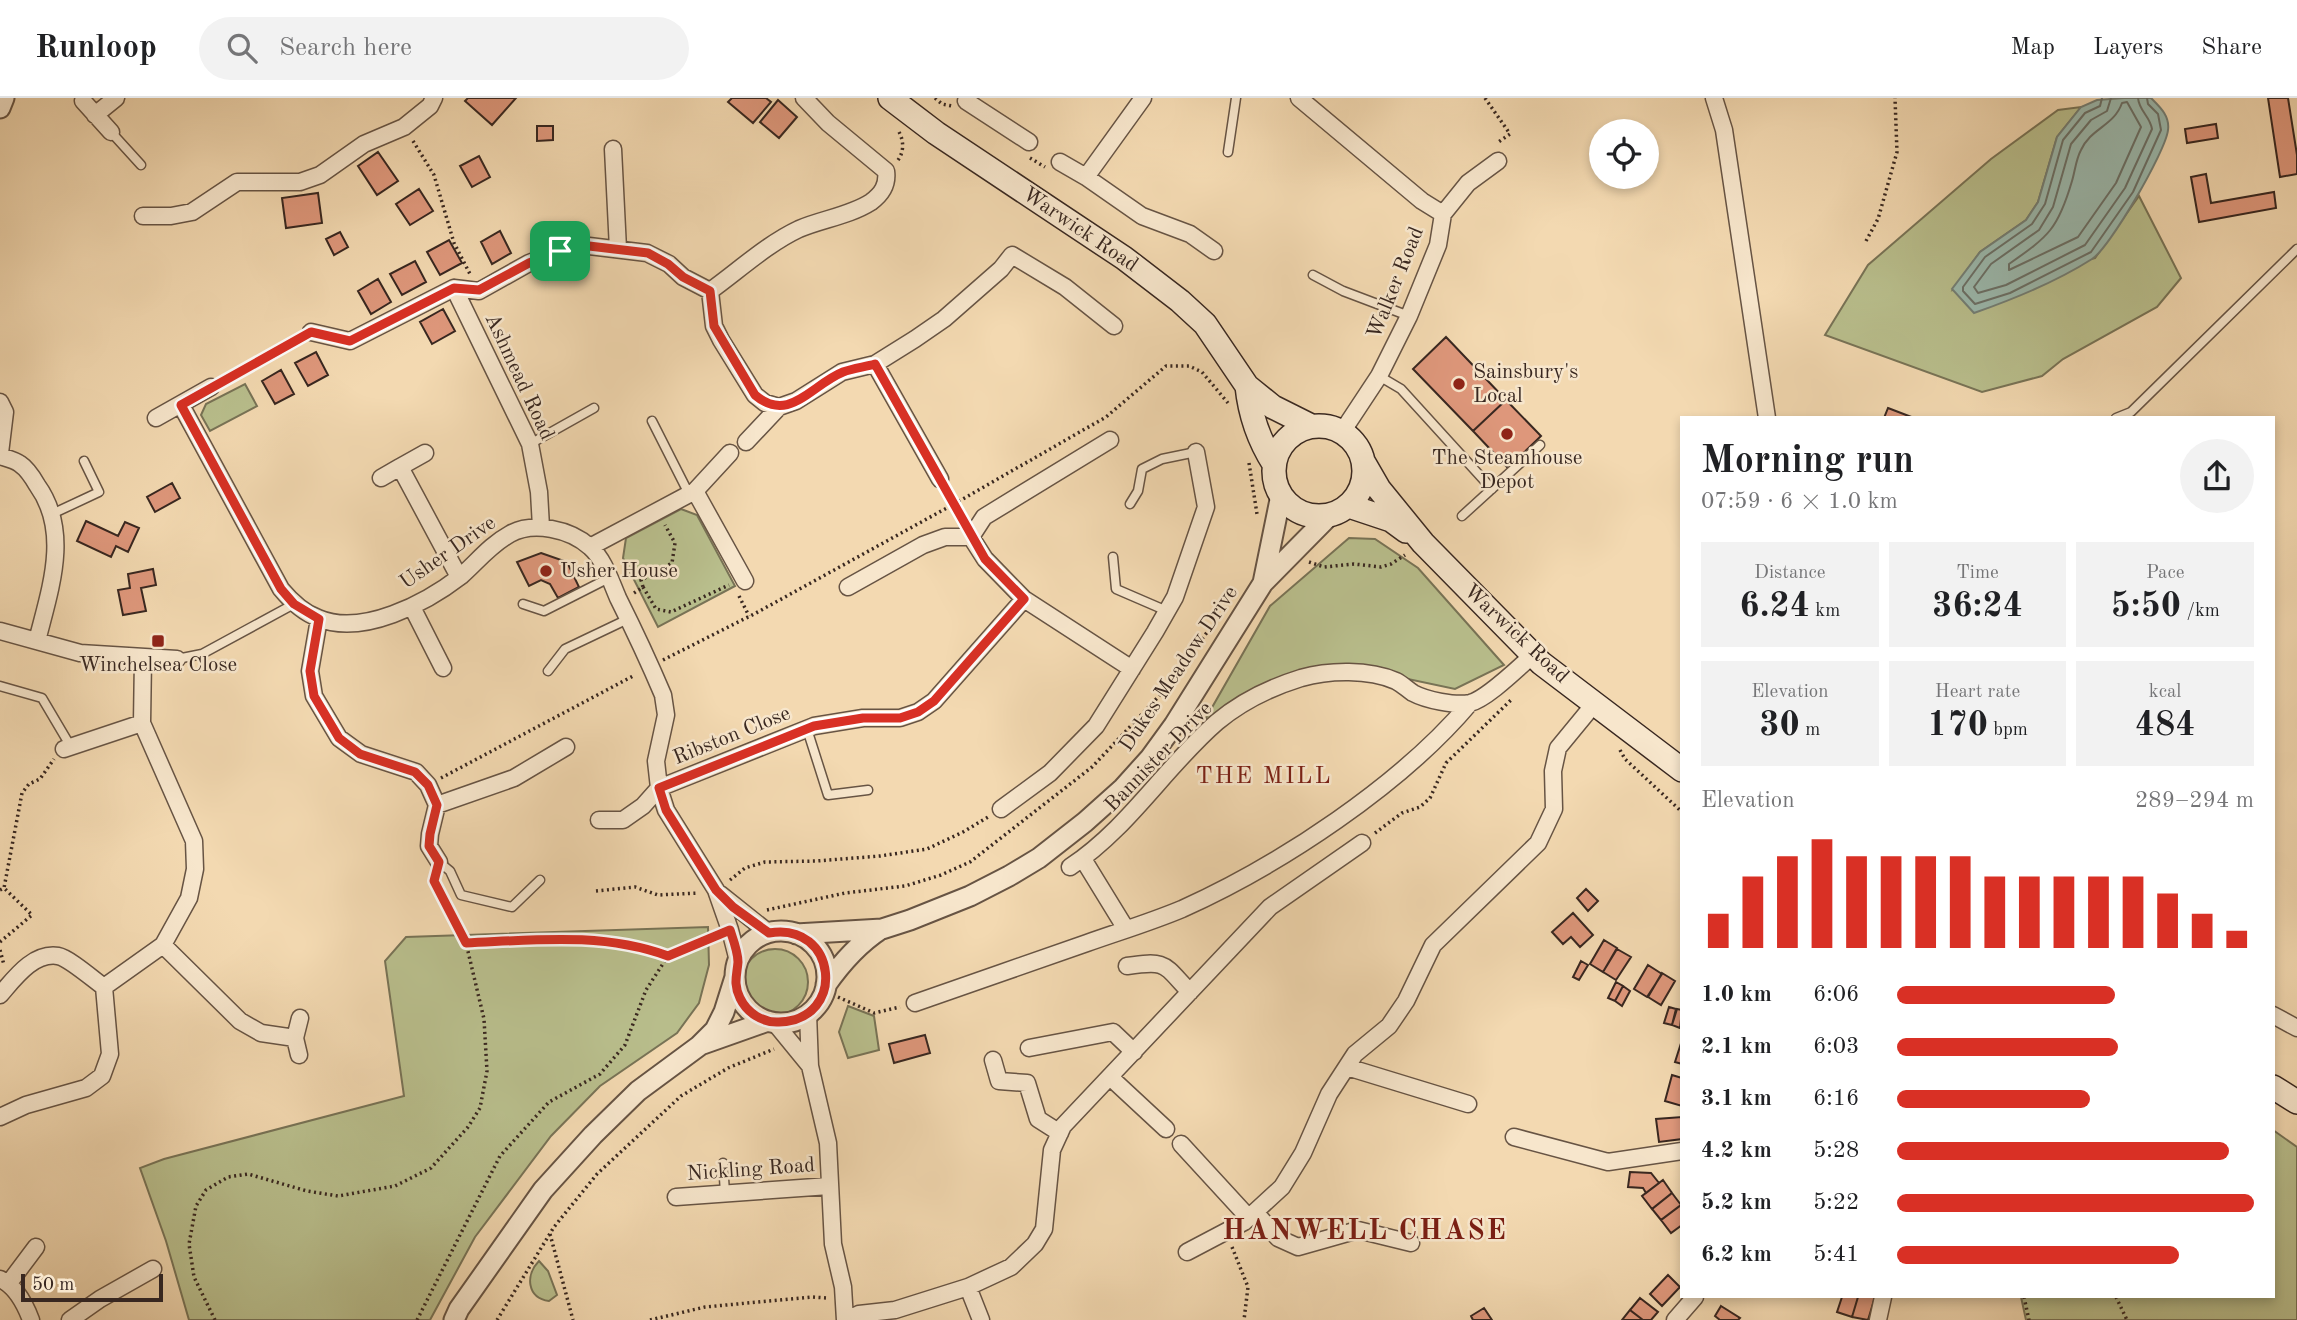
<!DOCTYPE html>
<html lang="en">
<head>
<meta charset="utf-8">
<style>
	:root { --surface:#fff; --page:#f2f2f2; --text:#202124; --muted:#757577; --line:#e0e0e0; --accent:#d93025 }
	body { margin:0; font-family:"Old Standard TT",serif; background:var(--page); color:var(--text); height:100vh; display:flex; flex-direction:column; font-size:26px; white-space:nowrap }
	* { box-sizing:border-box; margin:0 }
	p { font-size:23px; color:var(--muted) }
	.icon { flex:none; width:38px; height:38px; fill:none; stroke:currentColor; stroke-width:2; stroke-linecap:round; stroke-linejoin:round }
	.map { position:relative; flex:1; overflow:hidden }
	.details { position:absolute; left:1680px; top:318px; width:595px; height:882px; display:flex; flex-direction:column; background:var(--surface); border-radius:0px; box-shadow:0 4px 10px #0003 }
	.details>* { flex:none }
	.tools { position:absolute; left:1589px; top:21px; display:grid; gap:14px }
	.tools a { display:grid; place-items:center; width:70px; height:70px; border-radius:50%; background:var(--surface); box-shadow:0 4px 10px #0003; font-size:35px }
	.scale { position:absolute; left:21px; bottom:18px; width:142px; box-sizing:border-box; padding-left:7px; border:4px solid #382720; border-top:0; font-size:19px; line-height:24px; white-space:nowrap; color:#382720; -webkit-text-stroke:5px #f7e6cc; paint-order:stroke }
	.pin { position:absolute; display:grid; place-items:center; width:60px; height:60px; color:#fff; margin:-30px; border-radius:14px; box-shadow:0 4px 10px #0006 }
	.round { display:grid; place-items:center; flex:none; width:74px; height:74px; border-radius:37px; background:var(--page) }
	.overview { display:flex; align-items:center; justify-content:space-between; height:119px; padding:0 21px }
	h1 { font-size:38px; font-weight:700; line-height:52px }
	.figures { display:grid; grid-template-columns:repeat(3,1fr); gap:10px; height:119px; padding:7px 21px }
	.figures div { display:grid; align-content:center; border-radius:0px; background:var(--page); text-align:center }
	.figures b { font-size:35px; font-weight:700 }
	.figures small { font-size:19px; font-weight:400 }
	.figures p { font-size:19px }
	.chart { height:196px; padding:14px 21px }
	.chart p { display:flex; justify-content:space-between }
	.chart svg { width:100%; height:126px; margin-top:7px; stroke:var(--accent); stroke-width:6 }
	ul { padding:0 21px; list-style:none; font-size:23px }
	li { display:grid; grid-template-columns:112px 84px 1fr; align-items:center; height:52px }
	li i { height:18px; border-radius:9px; background:var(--accent) }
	header { display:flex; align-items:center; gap:42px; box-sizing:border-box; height:98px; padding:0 35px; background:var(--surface); border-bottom:2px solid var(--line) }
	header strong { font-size:33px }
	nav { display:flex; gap:38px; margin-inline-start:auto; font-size:24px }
	.search { width:490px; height:63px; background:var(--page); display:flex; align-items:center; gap:18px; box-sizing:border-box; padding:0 24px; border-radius:38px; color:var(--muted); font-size:26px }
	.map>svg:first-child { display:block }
</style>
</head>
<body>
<header>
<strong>Runloop</strong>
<div class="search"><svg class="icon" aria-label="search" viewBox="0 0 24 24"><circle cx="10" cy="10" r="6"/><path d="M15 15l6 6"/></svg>Search here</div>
<nav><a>Map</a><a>Layers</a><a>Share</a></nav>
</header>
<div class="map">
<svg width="2297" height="1222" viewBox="0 0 2297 1222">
	<rect width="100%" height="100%" fill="#f3d9b1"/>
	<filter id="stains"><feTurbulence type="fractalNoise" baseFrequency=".00286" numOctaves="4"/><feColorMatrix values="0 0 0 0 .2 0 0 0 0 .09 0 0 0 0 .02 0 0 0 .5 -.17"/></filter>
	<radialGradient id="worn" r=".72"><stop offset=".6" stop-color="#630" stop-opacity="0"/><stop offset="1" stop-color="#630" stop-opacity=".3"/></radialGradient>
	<path fill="#b9bf8d" stroke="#787356" stroke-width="2" d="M2081,9L2057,39L2038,104L2026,122L1980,154L1953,192L2095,160L2139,98L2181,180L2157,209L2063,261L2042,278L1982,294L1825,237L1868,167L1991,61L2058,12Z
		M245,286L257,308L210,333L201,317L206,306Z
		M681,411L697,417L735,488L658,529L623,460L626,440Z
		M1349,440L1375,441L1418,470L1504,567L1455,591L1342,567L1283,578L1202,627L1270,508Z
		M708,829L709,867L699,905L677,935L600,988L551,1038L475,1139L430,1222H189L166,1143L140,1070L164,1061L404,998L385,863L406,839Z
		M742 884a33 33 0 1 1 66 0a33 33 0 1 1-66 0Z
		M848,908L874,918L879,952L848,960L839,934Z
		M2273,1032L2297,1049V1222H2026L2021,1199H2273Z
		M539,1163L548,1173L557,1197L549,1203C527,1200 525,1177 539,1163Z"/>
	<path fill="#9bbaaf" stroke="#737f76" stroke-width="2" d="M2124,0H2151C2160,9 2170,18 2168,32C2166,53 2109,151 2092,161C2056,184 2014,201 1974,215L1952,191L1980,154L2026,122L2038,104L2057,39L2081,9L2097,2Z"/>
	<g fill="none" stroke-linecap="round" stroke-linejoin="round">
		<path stroke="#6a7068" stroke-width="2" d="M2102,0L2100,8L2085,15L2063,42L2045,106L2032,126L1985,159L1963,189V193L1975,206L2010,195L2091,154L2133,94L2161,32L2158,16L2148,6L2147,0
			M2111,0L2107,13L2091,22L2071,46L2053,109L2039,132L1991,166L1974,189L1978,195L2006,187L2085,147L2125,90L2152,31C2150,18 2139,13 2138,0
			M2127,4L2141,29L2116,85L2078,139L2009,172V166C2049,138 2058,131 2072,83C2075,73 2076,61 2081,52C2091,30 2114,28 2122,5Z"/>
	</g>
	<path fill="#de977b" stroke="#382720" stroke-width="2" d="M468,0H516L492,27L465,3Z
		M732,0H766L771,4L753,25L728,4Z
		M2268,0H2288L2297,57V76L2280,79Z
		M778,2L797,19L779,40L760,24Z
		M2216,26L2218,40L2187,45L2185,31Z
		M537,28H553V42L537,43Z
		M378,54L398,83L377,97L358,68Z
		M479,58L490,79L472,89L460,68Z
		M2206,76L2211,105L2274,94L2276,110L2199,124L2191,79Z
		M419,91L433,113L410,127L396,106Z
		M318,95L322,125L286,130L282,100Z
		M500,133L511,155L492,166L481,144Z
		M340,134L348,149L334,157L326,141Z
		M449,142L462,165L440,177L427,154Z
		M415,163L426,184L402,197L390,176Z
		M378,181L391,204L371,216L358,193Z
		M443,211L455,233L432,246L420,224Z
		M1446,239L1506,302L1473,333L1413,271Z
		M316,254L328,277L308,288L295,265Z
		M281,272L294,296L275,306L262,283Z
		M1506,302L1541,338L1508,370L1473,333Z
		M1888,310L1914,320H1884Z
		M172,385L180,400L155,414L147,399Z
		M86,423L118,438L125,424L139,430L128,454L116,448L111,459L77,443Z
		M541,455L567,464L579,489L558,500L550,486L541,482L529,488L517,464Z
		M153,471L156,487L141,490L146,513L123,517L118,492L130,490L128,476Z
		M1586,791L1598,803L1588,813L1577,800Z
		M1573,815L1593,837L1580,849L1571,839L1563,846L1552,834Z
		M1604,842L1617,850L1603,874L1590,866Z
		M1617,851L1631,859L1616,882L1603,874Z
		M1581,863L1588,867L1579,882L1573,879Z
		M1648,867L1662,876L1647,899L1634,891Z
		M1662,875L1675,883L1661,907L1648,899Z
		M1616,884L1623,888L1615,903L1608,900Z
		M1623,888L1630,893L1622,908L1615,903Z
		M1669,909L1676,911L1672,927L1664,925Z
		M1677,911L1682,912L1680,930L1672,927Z
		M925,937L930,955L894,965L889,946Z
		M1682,942V966L1675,964Z
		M1672,977L1682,980V1008L1665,1003Z
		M1682,1019V1041L1659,1044L1656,1021Z
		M1630,1074L1651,1075L1659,1085L1646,1095L1643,1090L1628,1089Z
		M1663,1082L1672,1095L1652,1111L1642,1098Z
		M1672,1095L1681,1107L1661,1122L1652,1111Z
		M1681,1107L1682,1127L1671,1135L1661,1122Z
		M1668,1177L1680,1189L1662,1208L1650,1196Z
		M1842,1199H1858L1852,1219L1837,1214Z
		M1858,1199H1875L1868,1222L1852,1219Z
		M1640,1200L1658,1214L1651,1222H1643L1630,1212Z
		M1721,1208L1740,1220L1738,1222H1720L1715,1218Z
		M1484,1210L1492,1222H1473L1471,1218Z
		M1630,1212L1643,1222H1622Z"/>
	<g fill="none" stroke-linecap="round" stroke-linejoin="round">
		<defs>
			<path id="service" d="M111,34L141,67
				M1228,54L1236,0
				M1313,177L1343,193L1409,218
				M1379,278L1401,291L1492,391
				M2116,320L2131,314L2297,151
				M652,323L689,396
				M530,346L594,310
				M1130,406L1138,393L1142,371L1162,361L1196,354
				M52,416L99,394L84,363
				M1462,418L1540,347
				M1113,459L1116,491L1167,513
				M523,506L544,513L609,480
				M177,561L202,556L294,506
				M548,573L565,551L628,521
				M0,588L42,600L71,649
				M807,631L828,697L868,692
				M439,764L450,773L461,797L512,809L540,782
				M723,1065L725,1095"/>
			<path id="minor" d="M968,0L966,3L1029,44
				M1143,0L1086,79L1142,118L1190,136L1214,153
				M1299,0L1422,103L1443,116
				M1714,0L1724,32L1767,320
				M83,3L111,34
				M95,17L116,0
				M613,51L618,151
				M1060,64L1086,79
				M143,118H171L192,114L237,84H300L320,77L364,46L404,29L430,8L434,0
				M710,193L714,228L721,242L755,297L765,305L779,309L796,303L842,274L875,266L915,241L944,221L1001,171L1012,157L1065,189L1114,228
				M710,193C738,173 767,146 799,131C822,121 849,118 871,104C882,96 888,87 886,73L828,25L804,0
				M311,234L350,243L454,190
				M875,266L940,381
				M0,304L5,314L0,355
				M181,307L281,491C291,503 302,514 318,520C362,539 426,505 461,478C477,464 490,447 510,436C533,423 570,431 590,449C604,461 611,484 618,500C634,532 649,564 663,597L666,617L656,663L659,690L666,712L716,792L730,832L738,863
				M156,320L211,289
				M1342,334L1379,278L1409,218L1438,147L1443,116L1468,85L1498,63
				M746,344L779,309
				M0,358C6,360 15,362 20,366C26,370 33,380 37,387C71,434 50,491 37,543
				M400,369L425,355
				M381,380L400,369L459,479
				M695,393L745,483
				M541,429L539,394L530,346L454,190L479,193L529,165L560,153L589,148L647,155L669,166L683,179L710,193
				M971,439L984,419L1110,342
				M590,449L695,393L730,355
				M848,489L923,447L945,439H971
				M1024,501L1132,571
				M412,509L443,570
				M319,521L310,573L314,598L339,640L361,656L416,674L428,687L437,707L430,736L429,748L439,764
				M0,533L80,555L177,561
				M64,651L142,625
				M437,707L514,680L566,649
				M1001,711L1050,675L1096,628L1155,534L1175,499L1206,409L1196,354
				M599,722H623L643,708L659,690L814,628L863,620H900L918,614L934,603L1024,501L985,461L971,439
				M1083,761L1126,831
				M1070,769C1129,730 1165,669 1217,624C1241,604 1272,589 1301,580C1329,572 1369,571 1396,583C1402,586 1407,591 1413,595C1426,602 1455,608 1470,605C1487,601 1519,569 1533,557
				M720,796L769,835
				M163,847L240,923L261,935L295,940
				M1127,868C1168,862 1163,866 1190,894
				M0,897C14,881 33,854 58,858C69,860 94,882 104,889
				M915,905C972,885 1030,865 1087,845C1118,834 1151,824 1182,811C1280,767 1401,687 1470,605
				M808,916L810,968L828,1045L833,1146L843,1189L845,1222
				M2273,917L2297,930
				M774,924L810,968
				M1029,950L1113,934L1134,954
				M299,957L295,940L300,920
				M993,962L999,983L1027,985L1038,1021L1060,1035
				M1347,969L1468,1006
				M1110,979L1166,1031
				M0,1019L26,1007L86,990L102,978L110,956L104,889L163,847L189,800L195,771L194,743L142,625L143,560
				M1514,1039L1608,1064L1682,1053
				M1181,1046L1249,1120
				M676,1099L829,1088
				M1255,1114L1278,1140L1298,1149L1358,1132L1411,1145
				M1187,1154L1244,1124L1282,1089L1303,1055L1329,996L1355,956L1389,928L1406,903L1433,847L1538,745L1554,711L1553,673L1558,650L1595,605
				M0,1181C16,1188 25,1206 31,1222
				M9,1185L36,1149
				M968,1189L981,1222
				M70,1222L100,1201L153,1171
				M847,1222L859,1216L895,1212L968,1189L1011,1169L1035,1146L1044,1131L1052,1052L1063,1028L1270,809L1362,745
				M1675,1222L1695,1199
				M1878,1222L1883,1199"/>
			<path id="tertiary" d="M0,10L4,0
				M1263,485L1281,397
				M735 879a46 46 0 1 1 92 0a46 46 0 1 1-92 0Z
				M796,836L882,831L910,822L970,798L1009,778L1039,760L1085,724L1123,690L1150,660L1174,627L1263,485L1331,416
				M826,887C842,864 858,846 881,831
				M703,946L768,923
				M454,1222L459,1211L543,1092L593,1037L638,993L699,948L715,932L724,914L735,879"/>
			<path id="secondary" d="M890,0L936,35L1124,160L1180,203L1205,226L1247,288L1273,309L1311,328
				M1247,288C1250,317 1258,341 1274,366
				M1274 373a45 45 0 1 1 90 0a45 45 0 1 1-90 0Z
				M1364,365L1379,391L1423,445L1541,565L1682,672
				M1349,408L1391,422L1406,433
				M2273,989L2297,1004"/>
		</defs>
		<use href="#service" stroke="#675444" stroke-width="11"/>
		<use href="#minor" stroke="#675444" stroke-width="19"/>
		<use href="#tertiary" stroke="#675444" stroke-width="23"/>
		<use href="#secondary" stroke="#382720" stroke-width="26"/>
		<path stroke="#382720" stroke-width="3.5" stroke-dasharray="2 3.5" stroke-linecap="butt" d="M935,0L942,6L952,8
			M1485,0L1510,36L1497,45
			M413,43L434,77L454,145L470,176
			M1030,60L1045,69
			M898,62C904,54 904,43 899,34
			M1866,143L1878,121L1897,54L1895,0
			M224,282L297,242
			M1249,365L1257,416
			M947,394L962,421
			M1309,464L1324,469L1354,466L1381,469L1391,466L1405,457
			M643,489L656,511L671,514L729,487
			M634,495L643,489L641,482L672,465L675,445L665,427
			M739,498L749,518
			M663,562L756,515L954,406L1106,319L1166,268H1189L1202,274L1228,305
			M1620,652L1625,661L1682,714
			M441,680L635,577
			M1375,735L1402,715L1420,709L1430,700L1446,665L1511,602
			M435,778L434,783L466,845
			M730,782L745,770L765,764L816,763L880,758L927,751L963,734L988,719
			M0,792L4,790L22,695L29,686L40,681L54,661
			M596,793L635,789L658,797L698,795
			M767,812L845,795L905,788L941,777L970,764L1092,669L1160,597L1211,529
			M0,844L32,817L4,790
			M0,852L4,867
			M838,899L874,915L900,909
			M550,1136L573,1222
			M1232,1149L1248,1189L1244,1222
			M2024,1199L2029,1222
			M2116,1199L2127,1222
			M215,1222L194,1179L189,1146L196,1108L206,1092L228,1079L248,1076L307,1093L338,1098L395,1088L431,1070L468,1029L480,1010L487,973L484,921L466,845C534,842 602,834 668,858
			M417,1222L500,1058L549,1004L600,976L625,947L646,892L668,858L716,837
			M497,1222L554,1129L597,1076L681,998L728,970L774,951
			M650,1222L705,1209L812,1199L827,1200"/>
		<use href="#service" stroke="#f7e6cc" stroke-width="8"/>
		<use href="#minor" stroke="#f7e6cc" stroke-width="16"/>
		<use href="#tertiary" stroke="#f7e6cc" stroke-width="19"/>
		<use href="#secondary" stroke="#f7e6cc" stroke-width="23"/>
	</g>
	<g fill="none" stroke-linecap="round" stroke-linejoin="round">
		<defs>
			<path id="route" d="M589,148L648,155L668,166L683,179L710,193L714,228L755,297C789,326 811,287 843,274C853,270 865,269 875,266L985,461L1024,501L934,603L918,614L900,620H863L814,628L659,690L666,712L716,792L733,809L769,835C837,823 848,922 779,924C763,925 747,915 740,900C733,886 737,877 738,864C738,854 733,841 730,832L668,858C602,834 535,842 466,845L434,783L439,764L429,748L430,736L437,707L428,687L415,674L360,656L339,640L314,598L310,573L319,521L294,506L281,491L181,307L311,234L350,243L454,190L479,192L529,165L560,153Z"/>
		</defs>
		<use href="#route" stroke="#fff" stroke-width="14"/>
		<use href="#route" stroke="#d93025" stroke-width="9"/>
	</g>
	<g fill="#8f2418" stroke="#f7e6cc" stroke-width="2.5">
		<circle cx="1459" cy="286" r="7"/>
		<circle cx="1507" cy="336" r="7"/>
		<circle cx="546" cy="473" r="7"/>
		<rect x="151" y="536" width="14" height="14" rx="3.5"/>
	</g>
	<g text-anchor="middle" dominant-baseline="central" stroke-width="5" stroke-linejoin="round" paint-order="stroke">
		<g font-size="21" fill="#382720" stroke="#f7e6cc">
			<text transform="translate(1080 132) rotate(34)">Warwick Road</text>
			<text transform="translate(1396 185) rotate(-68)">Walker Road</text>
			<text transform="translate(519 279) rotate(65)">Ashmead Road</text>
			<text transform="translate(448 455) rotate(-35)">Usher Drive</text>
			<text transform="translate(1516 536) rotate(43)">Warwick Road</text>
			<text transform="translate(1179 571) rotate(-56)">Dukes Meadow Drive</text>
			<text transform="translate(732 638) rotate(-22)">Ribston Close</text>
			<text transform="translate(1159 659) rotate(-46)">Bannister Drive</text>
			<text transform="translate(751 1072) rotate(-4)">Nickling Road</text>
		</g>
		<g font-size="21" fill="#382720" stroke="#f7e6cc" text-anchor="start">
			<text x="1473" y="274">Sainsbury's<tspan x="1473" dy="24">Local</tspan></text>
			<text x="1507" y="360" text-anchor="middle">The Steamhouse<tspan x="1507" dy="24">Depot</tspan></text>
			<text x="560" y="473">Usher House</text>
			<text x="158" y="567" text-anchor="middle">Winchelsea Close</text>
		</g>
		<g font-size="24" letter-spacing="2" fill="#7a1f14" stroke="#f7e6cc">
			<text x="1264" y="679">THE MILL</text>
		</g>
		<g font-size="28" font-weight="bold" letter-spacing="2" fill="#7a1f14" stroke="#f7e6cc">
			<text x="1365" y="1134">HANWELL CHASE</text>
		</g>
	</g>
	<rect width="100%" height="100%" filter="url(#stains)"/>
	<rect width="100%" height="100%" fill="url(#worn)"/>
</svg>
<div class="tools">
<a><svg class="icon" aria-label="locate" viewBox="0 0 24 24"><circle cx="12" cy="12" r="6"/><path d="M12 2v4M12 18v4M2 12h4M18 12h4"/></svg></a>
</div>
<div class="scale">50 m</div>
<div class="pin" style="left:560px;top:153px;background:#1e9e55"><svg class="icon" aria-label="arrive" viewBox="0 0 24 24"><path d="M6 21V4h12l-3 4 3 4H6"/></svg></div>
<section class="details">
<div class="overview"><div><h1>Morning run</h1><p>07:59 · 6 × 1.0 km</p></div><a class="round"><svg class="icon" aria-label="share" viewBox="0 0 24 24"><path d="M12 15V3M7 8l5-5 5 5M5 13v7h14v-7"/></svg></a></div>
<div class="figures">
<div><p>Distance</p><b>6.24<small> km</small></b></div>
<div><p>Time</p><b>36:24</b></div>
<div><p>Pace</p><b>5:50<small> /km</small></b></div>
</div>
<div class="figures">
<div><p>Elevation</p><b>30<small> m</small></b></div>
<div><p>Heart rate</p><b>170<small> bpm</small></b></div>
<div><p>kcal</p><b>484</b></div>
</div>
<div class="chart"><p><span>Elevation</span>289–294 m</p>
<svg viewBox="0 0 160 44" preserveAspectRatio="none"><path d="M5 44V32M15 44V19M25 44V12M35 44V6M45 44V12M55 44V12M65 44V12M75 44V12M85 44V19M95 44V19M105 44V19M115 44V19M125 44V19M135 44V25M145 44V32M155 44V38"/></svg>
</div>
<ul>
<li><b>1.0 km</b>6:06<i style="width:61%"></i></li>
<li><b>2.1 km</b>6:03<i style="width:62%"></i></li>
<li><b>3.1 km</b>6:16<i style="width:54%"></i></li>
<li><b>4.2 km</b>5:28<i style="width:93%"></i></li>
<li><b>5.2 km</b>5:22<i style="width:100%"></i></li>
<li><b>6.2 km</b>5:41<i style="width:79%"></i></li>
</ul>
</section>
</div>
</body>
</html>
